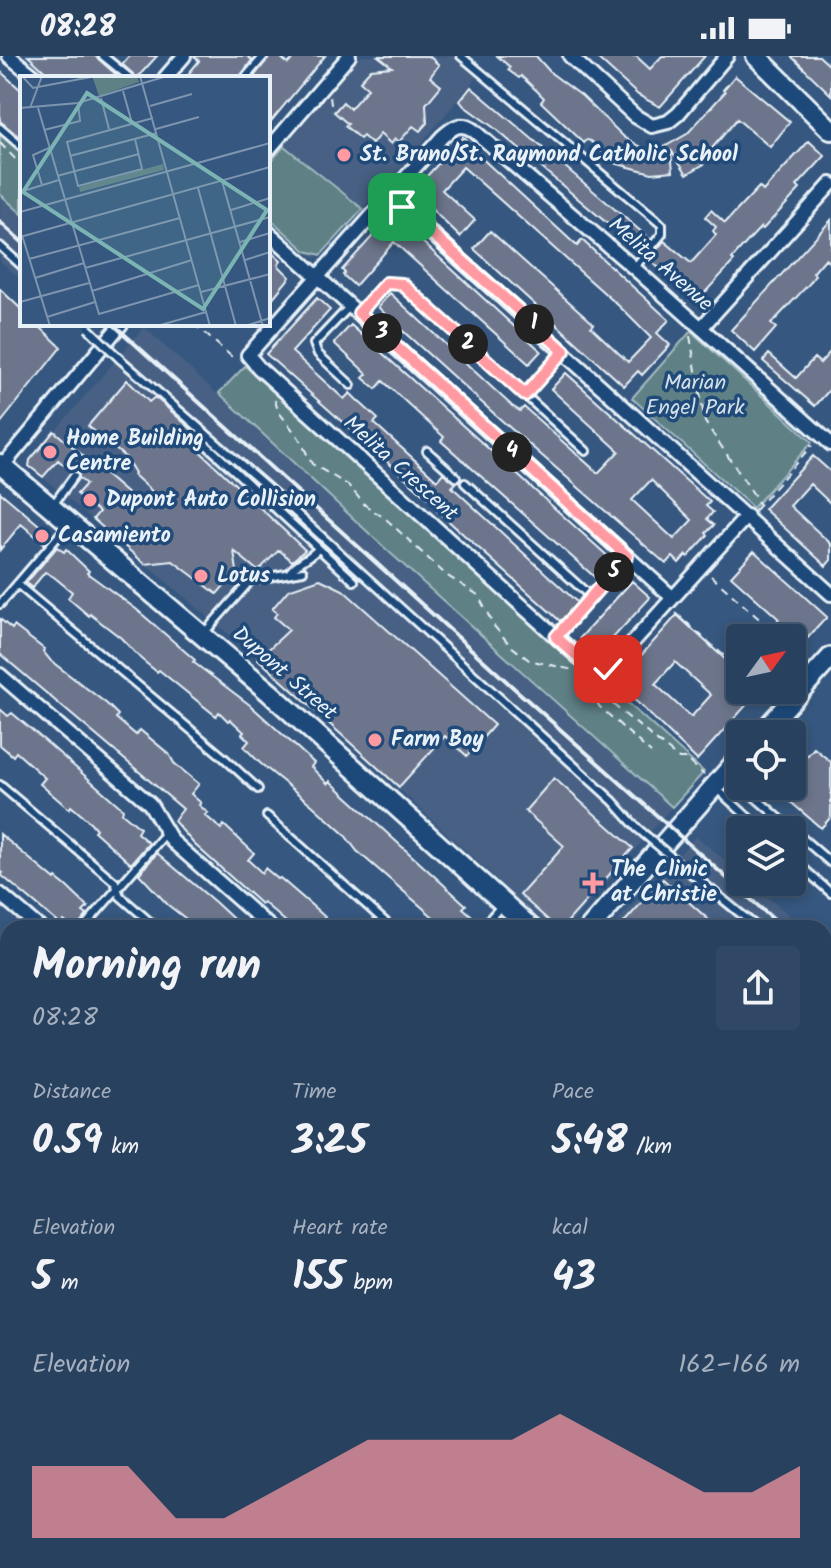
<!DOCTYPE html>
<html lang="en">
<head>
<meta charset="utf-8">
<style>
	:root { --surface:#28415f; --page:#304865; --text:#f1f3f6; --muted:#a5afbd; --line:#445a74; --accent:#ff9aa2 }
	body { margin:0; font-family:Kalam,sans-serif; background:var(--page); color:var(--text); height:100vh; display:flex; flex-direction:column; font-size:30px; white-space:nowrap }
	* { box-sizing:border-box; margin:0 }
	p { font-size:26px; color:var(--muted) }
	.icon { flex:none; width:44px; height:44px; fill:none; stroke:currentColor; stroke-width:2; stroke-linecap:round; stroke-linejoin:round }
	.map { position:relative; flex:1; overflow:hidden }
	.side { position:absolute; left:0px; top:864px; width:832px; height:648px; display:flex; flex-direction:column; background:var(--surface); border-radius:24px 24px 0 0; box-shadow:0 4px 12px #0003,0 0 0 2px var(--line) }
	.side>* { flex:none }
	.needle { width:52px; rotate:57deg }
	.buttons { position:absolute; left:726px; top:568px; display:grid; gap:16px }
	.buttons a { display:grid; place-items:center; width:80px; height:80px; border-radius:8px; background:var(--surface); box-shadow:0 4px 12px #0003,0 0 0 2px var(--line); font-size:40px }
	.pin { position:absolute; display:grid; place-items:center; width:68px; height:68px; color:#fff; margin:-34px; border-radius:16px; box-shadow:0 4px 12px #0006 }
	.km { position:absolute; width:40px; height:40px; margin:-20px; border-radius:50%; background:#222; color:#fff; font-size:22px; line-height:40px; text-align:center }
	.round { display:grid; place-items:center; flex:none; width:84px; height:84px; border-radius:8px; background:var(--page) }
	.head { display:flex; align-items:center; justify-content:space-between; height:136px; padding:0 32px }
	h1 { font-size:44px; font-weight:600; line-height:60px }
	.metrics { display:grid; grid-template-columns:repeat(3,1fr); gap:12px; height:136px; padding:8px 32px }
	.metrics div { display:grid; align-content:center }
	.metrics b { font-size:40px; font-weight:600 }
	.metrics small { font-size:22px; font-weight:400 }
	.metrics p { font-size:22px }
	.chart { height:224px; padding:16px 32px }
	.chart p { display:flex; justify-content:space-between }
	.chart svg { width:100%; height:144px; margin-top:8px; fill:var(--accent); opacity:.7 }
	.status { display:flex; justify-content:space-between; align-items:center; height:56px; padding:0 40px; background:var(--surface); direction:ltr }
	.status svg { height:22px; fill:currentColor }
	.map>svg:first-child { display:block }
</style>
</head>
<body>
<div class="status"><b>08:28</b><svg viewBox="0 0 49 12"><path d="M0 12V9h3v3zM5 12V6h3v6zM10 12V3h3v9zM15 12V0h3v12zM26 1h20v11H26zM47 4h2v5h-2z"/></svg></div>
<div class="map">
<svg width="831" height="1512" viewBox="0 0 831 1512">
	<rect width="100%" height="100%" fill="#36577f"/>
	<filter id="ink" filterUnits="userSpaceOnUse"><feTurbulence type="fractalNoise" baseFrequency=".0125" numOctaves="2"/><feDisplacementMap in="SourceGraphic" scale="16" xChannelSelector="R" yChannelSelector="G"/><feConvolveMatrix kernelMatrix="1 2 1 2 8 2 1 2 1" color-interpolation-filters="sRGB"/></filter>
	<g filter="url(#ink)">
		<path fill="#466083" d="M361,0H453L477,21L404,108L316,202L311,200L268,161V109Z
			M0,138L22,158V225L0,205Z
			M144,271L672,751L567,872H549L258,603L29,410L30,404Z
			M696,780L740,817V826H750L804,872H611Z
			M824,889L831,895V1111L824,1105Z
			M0,1053L8,1060V1284L0,1277Z
			M0,1301L8,1309V1390L0,1399Z"/>
		<path fill="#5e8186" stroke="#a3b9bf" stroke-width="2" d="M0,77L22,97V158L0,138Z
			M284,90L363,153L321,199L306,195L268,161V109Z
			M691,275L812,386L753,452L632,342Z
			M245,310L579,612L590,622L602,624L704,716L672,751L387,494L219,337Z"/>
		<path fill="#6c758b" stroke="#e8f1f8" stroke-width="2" fill-rule="evenodd" d="M28,0H95L120,22H52Z
			M129,0H157L137,22L122,8Z
			M194,0H247L252,4L239,22H185L199,5Z
			M270,0H279L288,8L296,0H325L268,69V22H253Z
			M378,0H429L439,9L430,21L441,30L426,48L427,67L420,75L413,70L399,86L395,83L391,88L380,78L372,88L363,80L360,83L345,70L348,68L334,56L343,46L350,53L368,32L360,25L371,13L392,11Z
			M497,0H536L551,17L582,40L624,81L645,93L664,91L687,78L725,36L723,34L735,20L790,66L770,91L737,63L702,104L704,108L687,118L671,94L673,115L652,117L614,107L591,85L587,84L584,87L541,46L544,42L537,35L521,20L519,22L508,14L510,11Z
			M595,0H636L650,13L662,0H705L660,51L638,39Z
			M791,0H819L831,11V39Z
			M0,15L22,35V83L0,65Z
			M471,31L650,183L640,195L493,71L464,50L460,45Z
			M463,81L478,95L476,97L577,190L582,184L669,264L657,277L670,289L642,319L638,315L624,330L474,193L490,175L594,268L591,271L628,306L651,282L620,251L463,111L442,134L475,164L460,181L413,135Z
			M809,85L825,100L797,130L800,133L763,173L761,171L747,186L732,203L734,205L698,244L679,229L682,226L667,212L661,214L649,203L664,185L691,207L716,179L713,175L716,171L705,161L711,154L725,167L759,131L763,135Z
			M389,162L392,165L395,162L418,182L541,295L529,308L394,186L355,230L343,219L345,217L342,214Z
			M831,164V208L825,203L813,217L815,219L810,227L771,268L776,272L755,296L731,274Z
			M268,193L281,205L278,209L290,221L268,248Z
			M0,233L22,254V268H37L61,291L0,368Z
			M390,237L512,350L520,355L524,351L598,417L619,395L551,333L566,317L710,446L706,450L713,456L707,463L714,469L706,477L708,479L688,501L686,499L679,507L673,501L666,508L500,363L394,267L378,251ZM651,424L692,464L674,483L632,444Z
			M317,242L330,254L292,296L344,343L350,337L356,343L378,363L374,367L437,424L443,417L456,427L452,431L578,547L564,563L560,565L548,554L435,453L437,450L266,298Z
			M351,269L611,503L609,505L612,508L598,524L441,385L444,381L383,325L376,333L363,322L367,318L334,287Z
			M831,295V332L815,350L763,305L769,298L796,322L814,302L820,307Z
			M127,324L149,346L155,341L197,378L192,388L305,494L292,505L279,494L258,515L234,495L237,515L217,538L173,505L145,508L93,463L99,456L77,438L86,428L79,422L77,415H71L58,404L43,421L29,410L30,404L54,375L143,451L154,437L134,419L135,417L126,402L88,370Z
			M813,400L831,416V448L810,428L790,450L831,488V504L826,510L764,453Z
			M0,436L51,479L44,487L21,468L0,494Z
			M57,491L64,496L66,493L89,515L87,517L136,553L195,604L193,606L250,649L314,707L311,711L328,728L330,725L343,737L466,849L463,852L479,866L476,872H446L357,795L344,778L312,749L260,707L244,691L249,685L242,678L244,676L230,663L228,665L219,656L216,660L159,614L157,616L141,603L121,582L90,558L89,560L68,542L72,536L54,521L45,516L32,532L26,527Z
			M754,495L827,561L792,599V582H763L779,563L731,520Z
			M320,523L343,534L494,669L467,700L445,680L399,731L258,603L289,574L274,561L277,557L272,553L288,534Z
			M632,525L650,541L649,543L598,598L580,582Z
			M677,559L740,617V634H760L697,704L638,647L615,629ZM675,606L711,639L691,661L655,628Z
			M0,563L12,573L14,570L44,593L43,595L51,605L107,648L118,659L116,662L136,679L140,674L169,698L174,707L199,728L191,738L201,747L199,749L208,757L205,759L221,773L224,769L254,797L248,804L262,817L265,812L278,823L280,822L316,853L325,861L319,867L325,872H293L263,846L261,848L194,788L174,765L183,753L0,598Z
			M0,653L8,660L12,657L51,690L123,753L122,757L140,772L137,777L149,787L131,808L94,775L96,773L91,767L71,750L69,753L40,728L45,722L35,713L16,696L13,700L0,689Z
			M814,692L831,706V761L821,772L772,730H792V717Z
			M554,722L633,792L562,872H557L520,839L564,790L525,755Z
			M0,778L55,824L56,822L66,830L88,851L83,856L87,859L77,872H72L64,865L61,869L1,819L3,817L0,815Z
			M157,797L215,846L243,872H198L168,849L139,818Z
			M663,823L718,872H619Z"/>
		<g fill="none" stroke-linecap="round" stroke-linejoin="round">
			<defs>
				<path id="lane" d="M103,0L130,22
					M461,0L662,169V178L634,212
					M245,22L264,0
					M0,72L22,91
					M0,190L22,210
					M351,249L314,288L318,298L351,329
					M359,257L386,227L402,228L525,339L564,295
					M120,303L275,438L613,745L637,772
					M525,339L586,395
					M200,383L354,525
					M427,395L456,421
					M465,427L591,541
					M53,449L74,420
					M289,517C297,505 308,504 318,493
					M17,528L222,700L258,733
					M0,548L68,469
					M205,576L251,524L303,515
					M556,581L627,500
					M0,729L115,826L120,840L157,872
					M742,730L831,807
					M717,733L762,774
					M267,760L392,872
					M792,802L831,837
					M682,810L758,872
					M83,872L166,777
					M482,872L501,850
					M824,929L831,935
					M0,948L8,954
					M0,971L8,962
					M824,1270L831,1262
					M824,1277L831,1281
					M0,1406L8,1397
					M824,1496L831,1502
					M140,1512L147,1504
					M378,1512L385,1504"/>
				<path id="street" d="M9,0L36,22
					M570,0L635,60L652,70L668,66L678,58L727,0
					M165,22L184,0
					M268,94L349,0
					M390,140L831,538
					M268,176L673,542
					M701,272L831,128
					M0,413L121,268
					M747,460L613,608L603,615H594L259,312L248,299L442,81C452,72 460,65 473,74L634,212L831,388
					M0,619L150,748L172,785L271,872
					M0,838L40,872
					M0,1040L8,1047
					M0,1289L8,1296
					M824,1405L831,1411
					M167,1504L176,1512
					M571,1504L580,1512
					M744,1504L753,1512
					M258,1512L265,1504
					M503,1512L510,1504"/>
				<path id="secondary" d="M756,0L831,74
					M0,408L269,636L531,872
					M761,678L831,601
					M590,872L740,701
					M824,1132L831,1138
					M24,1512L31,1504"/>
			</defs>
			<use href="#lane" stroke="#e8f1f8" stroke-width="12"/>
			<use href="#street" stroke="#e8f1f8" stroke-width="18"/>
			<use href="#secondary" stroke="#e8f1f8" stroke-width="24"/>
			<path stroke="#e8f1f8" stroke-width="2" stroke-dasharray="8 6" stroke-linecap="butt" d="M330,41L332,55
				M0,87L22,110
				M194,268L232,301
				M690,280L705,366L756,442L759,450
				M275,344L278,355L299,382L312,408L348,429L365,449L386,463L446,519L478,539L494,570L511,590L529,604L573,614
				M755,454L812,389
				M711,520L765,568L753,582
				M676,557L731,606L740,596
				M594,628L605,642L679,703H687L704,719
				M598,633L595,642L599,650L651,697"/>
			<use href="#lane" stroke="#1f4a7a" stroke-width="6"/>
			<use href="#street" stroke="#1f4a7a" stroke-width="12"/>
			<use href="#secondary" stroke="#1f4a7a" stroke-width="18"/>
			<path stroke="#e8f1f8" stroke-width="4" d="M0,166L22,186
				M113,268L515,633L783,872
				M824,907L831,913"/>
			<defs>
				<path id="lane-bridge" d="M88,272L120,303
					M637,772L682,810"/>
			</defs>
			<use href="#lane-bridge" stroke="#e8f1f8" stroke-width="12" stroke-linecap="butt"/>
			<use href="#lane-bridge" stroke="#1f4a7a" stroke-width="6"/>
		</g>
	</g>
	<g fill="none" stroke-linecap="round" stroke-linejoin="round" filter="url(#ink)">
		<defs>
			<path id="route" d="M402,151L564,295L525,339L402,228L386,227L359,257L627,500L556,581L594,615L608,613"/>
		</defs>
		<use href="#route" stroke="#fff" stroke-width="16"/>
		<use href="#route" stroke="#ff9aa2" stroke-width="10"/>
	</g>
	<g fill="#ff9aa2" stroke="#1f4a7a" stroke-width="3">
		<circle cx="344" cy="99" r="8"/>
		<circle cx="50" cy="396" r="8"/>
		<circle cx="90" cy="444" r="8"/>
		<circle cx="42" cy="480" r="8"/>
		<circle cx="201" cy="520" r="8"/>
		<circle cx="375" cy="684" r="8"/>
		<path d="M589 815h8v8h8v8h-8v8h-8v-8h-8v-8h8z"/>
	</g>
	<g text-anchor="middle" dominant-baseline="central" stroke-width="7" stroke-linejoin="round" paint-order="stroke">
		<g font-size="22" font-weight="bold" fill="#e8f1f8" stroke="#1f4a7a" text-anchor="start">
			<text x="360" y="99">St. Bruno/St. Raymond Catholic School</text>
			<text x="66" y="383">Home Building<tspan x="66" dy="25">Centre</tspan></text>
			<text x="106" y="444">Dupont Auto Collision</text>
			<text x="58" y="480">Casamiento</text>
			<text x="217" y="520">Lotus</text>
			<text x="391" y="684">Farm Boy</text>
			<text x="611" y="814">The Clinic<tspan x="611" dy="25">at Christie</tspan></text>
		</g>
		<g font-size="22" fill="#e8f1f8" stroke="#1f4a7a">
			<text transform="translate(660 209) rotate(41)">Melita Avenue</text>
			<text transform="translate(400 413) rotate(42)">Melita Crescent</text>
			<text transform="translate(284 618) rotate(41)">Dupont Street</text>
		</g>
		<g font-size="22" fill="#d3e0e7" stroke="#1f4a7a">
			<text x="695" y="327">Marian<tspan x="695" dy="25">Engel Park</tspan></text>
		</g>
	</g>
	<g transform="translate(20 20)">
		<rect width="250" height="250" fill="#36577f"/>
		<path d="M72,0H117L119,6L79,20ZM143,88L144,94L60,116L59,111Z" fill="#5e8186"/>
		<path fill="none" stroke="#7d95af" stroke-width="2" d="M2,0L13,12L71,1M120,0L190,250M103,15L112,47M81,22L89,53M130,30L172,18M0,32L58,27L147,0M10,32L22,0M18,32L79,238L179,209M136,53L179,41M24,54L60,45L58,27M115,63L122,93L58,110L47,66L133,42M50,80L137,57M37,100L119,78M202,105L243,250M22,109L13,79L29,72M178,112L216,250M0,116L39,104M211,134L250,122M0,136L250,67M2,159L30,250M0,161L250,91M220,166L250,157M9,183L160,142M225,184L250,176M65,192L250,141M15,202L64,187M72,215L172,184M181,216L250,198M0,226L69,207M27,241L75,226M137,250L186,236M225,250L250,242"/>
		<path fill="#7cb4b3" fill-opacity="0.15" stroke="#7cb4b3" stroke-width="4" d="M67,17L247,134L183,233L3,116Z"/>
		<rect width="250" height="250" fill="none" stroke="#e8f1f8" stroke-width="4"/>
	</g>
</svg>
<div class="buttons">
<a><svg class="needle" viewBox="-14 -14 28 28"><path d="M0-13l5 13h-10z" fill="#e53935"/><path d="M0 13l5-13h-10z" fill="#a5afbd"/></svg></a>
<a><svg class="icon" aria-label="locate" viewBox="0 0 24 24"><circle cx="12" cy="12" r="6"/><path d="M12 2v4M12 18v4M2 12h4M18 12h4"/></svg></a>
<a><svg class="icon" aria-label="layers" viewBox="0 0 24 24"><path d="M12 4l9 5-9 5-9-5zM3 14l9 5 9-5"/></svg></a>
</div>
<div class="pin" style="left:402px;top:151px;background:#1e9e55"><svg class="icon" aria-label="arrive" viewBox="0 0 24 24"><path d="M6 21V4h12l-3 4 3 4H6"/></svg></div>
<div class="pin" style="left:608px;top:613px;background:#d93025"><svg class="icon" aria-label="check" viewBox="0 0 24 24"><path d="M5 12l5 5 9-10"/></svg></div>
<b class="km" style="left:534px;top:268px">1</b>
<b class="km" style="left:468px;top:288px">2</b>
<b class="km" style="left:382px;top:277px">3</b>
<b class="km" style="left:512px;top:396px">4</b>
<b class="km" style="left:614px;top:516px">5</b>
<section class="side">
<div class="head"><div><h1>Morning run</h1><p>08:28</p></div><a class="round"><svg class="icon" aria-label="share" viewBox="0 0 24 24"><path d="M12 15V3M7 8l5-5 5 5M5 13v7h14v-7"/></svg></a></div>
<div class="metrics">
<div><p>Distance</p><b>0.59<small> km</small></b></div>
<div><p>Time</p><b>3:25</b></div>
<div><p>Pace</p><b>5:48<small> /km</small></b></div>
</div>
<div class="metrics">
<div><p>Elevation</p><b>5<small> m</small></b></div>
<div><p>Heart rate</p><b>155<small> bpm</small></b></div>
<div><p>kcal</p><b>43</b></div>
</div>
<div class="chart"><p><span>Elevation</span>162–166 m</p>
<svg viewBox="0 0 160 44" preserveAspectRatio="none"><path d="M0 44V22L10 22L20 22L30 38L40 38L50 30L60 22L70 14L80 14L90 14L100 14L110 6L120 14L130 22L140 30L150 30L160 22V44z"/></svg>
</div>
</section>
</div>
</body>
</html>
